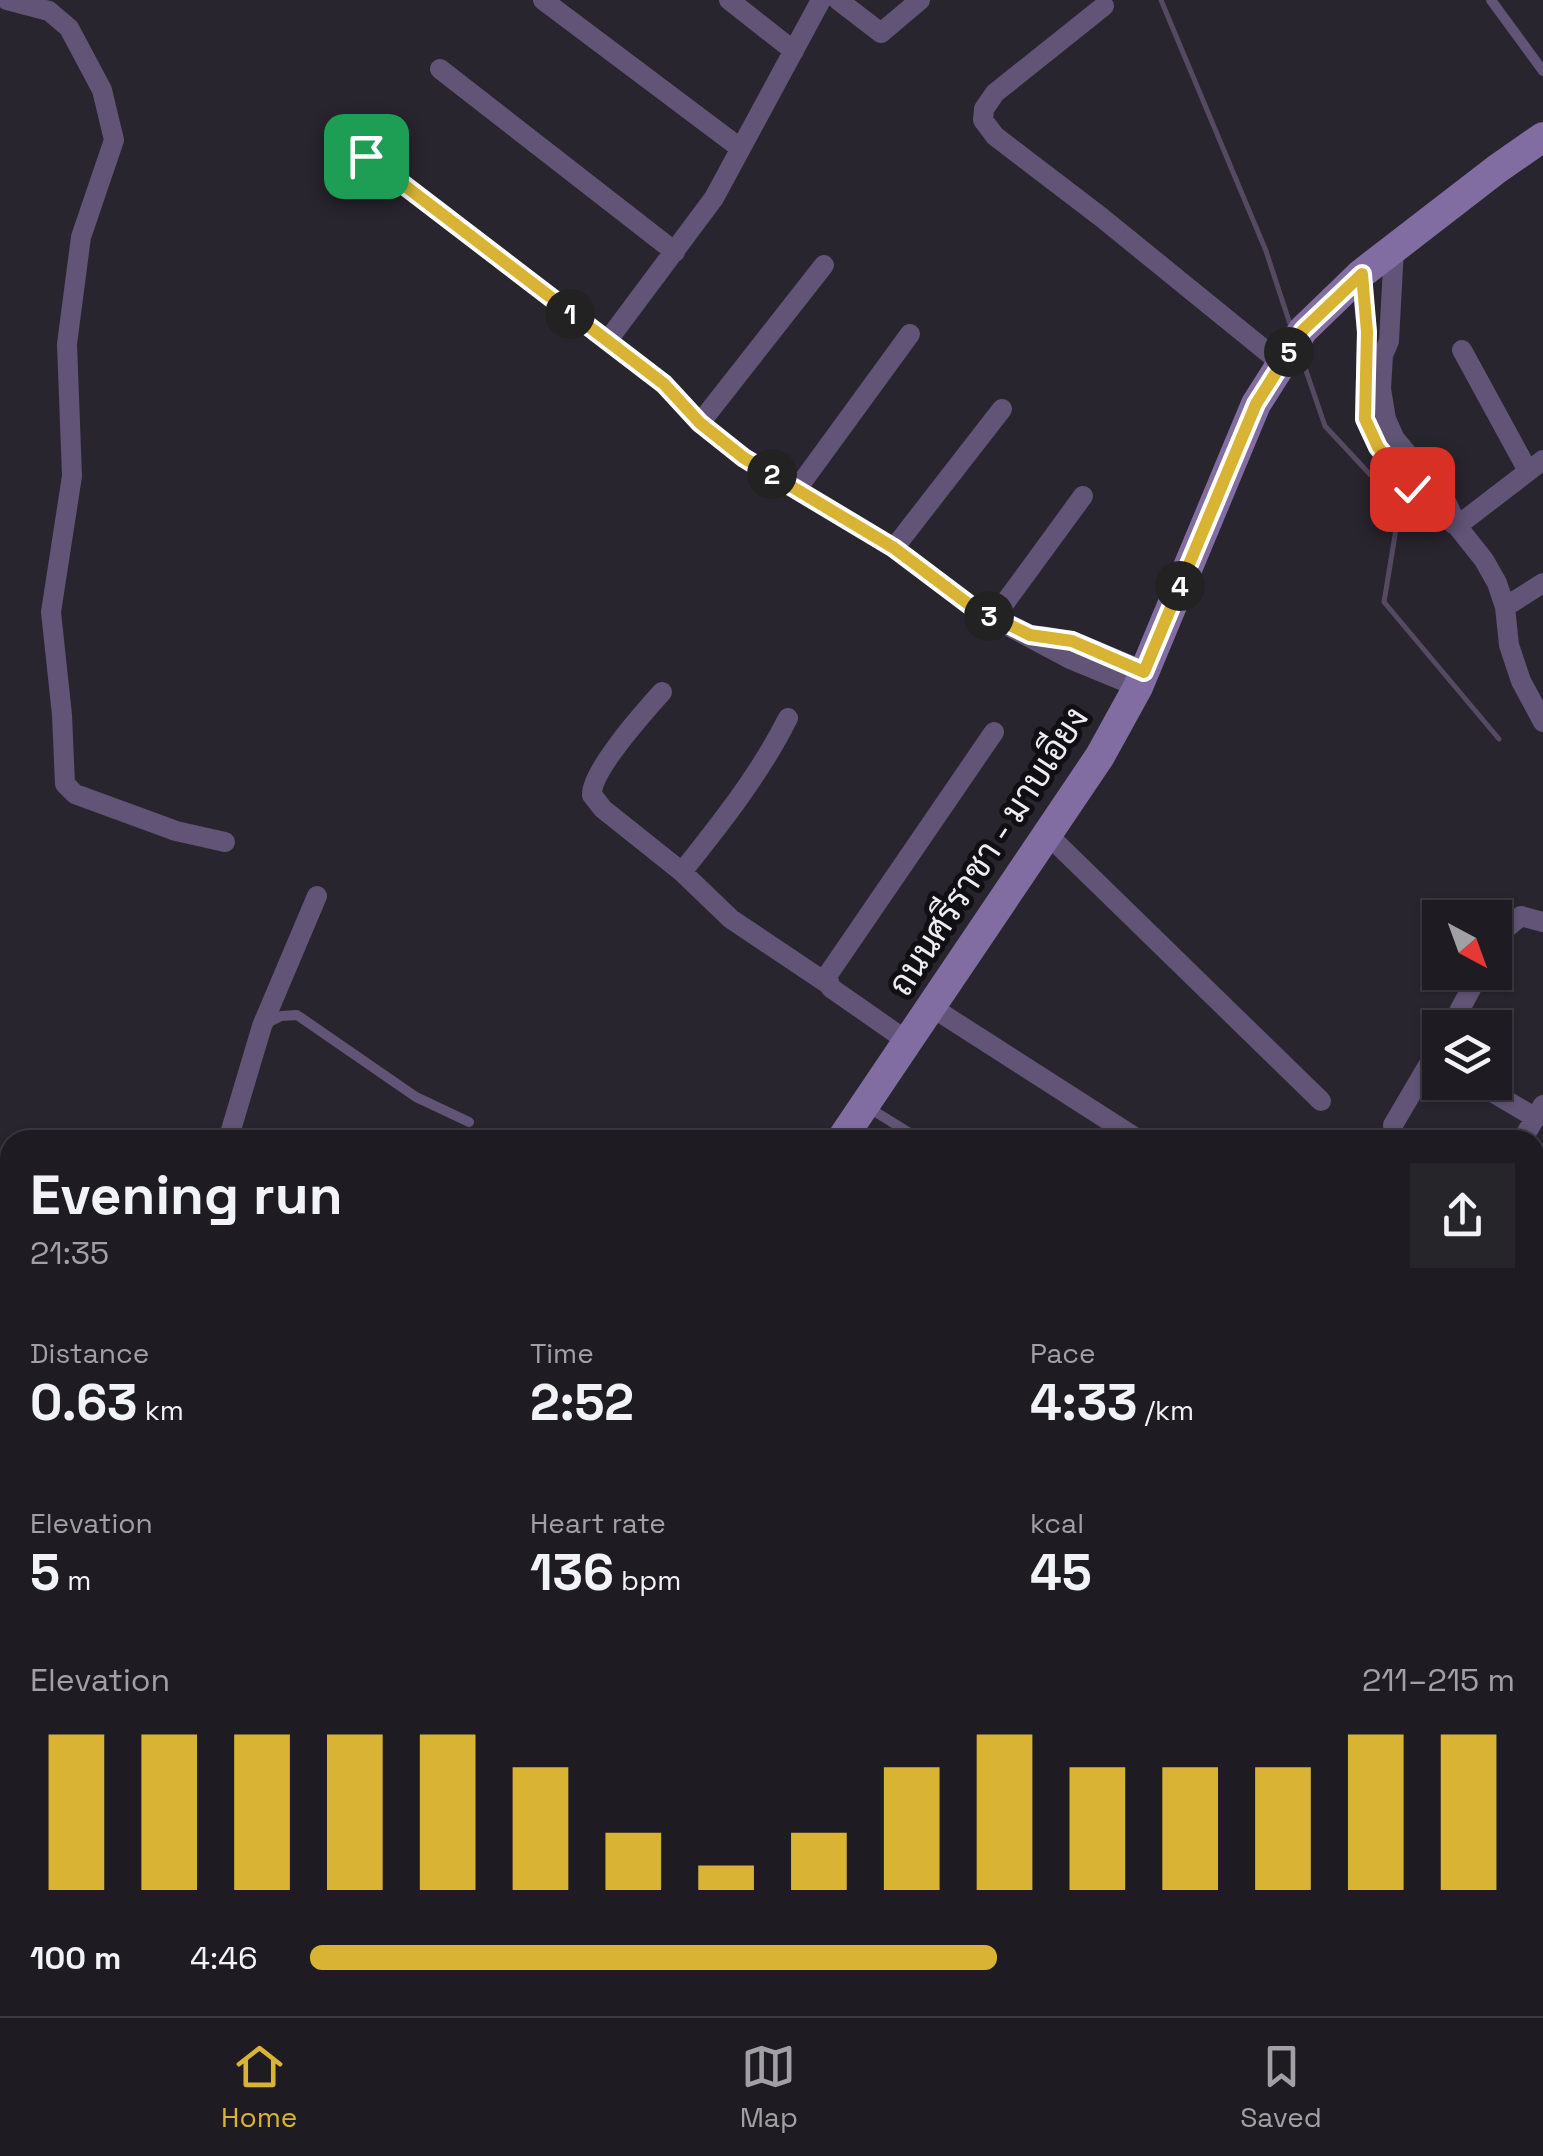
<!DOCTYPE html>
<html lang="en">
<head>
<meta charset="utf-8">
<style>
	:root { --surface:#1e1c22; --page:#26252a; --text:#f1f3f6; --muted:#a1a1a5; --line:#3c3a40; --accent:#d9b334 }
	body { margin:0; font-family:"Space Grotesk",Sarabun,sans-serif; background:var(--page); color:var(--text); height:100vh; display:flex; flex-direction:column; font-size:38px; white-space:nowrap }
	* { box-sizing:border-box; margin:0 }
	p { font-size:32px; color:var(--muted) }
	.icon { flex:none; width:55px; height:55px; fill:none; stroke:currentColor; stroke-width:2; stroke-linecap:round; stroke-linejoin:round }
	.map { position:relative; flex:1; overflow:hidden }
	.side { position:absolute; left:0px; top:1130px; width:1545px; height:888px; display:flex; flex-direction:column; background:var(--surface); border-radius:30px 30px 0 0; box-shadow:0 2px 8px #0004,0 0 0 2px var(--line) }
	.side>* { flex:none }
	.needle { width:65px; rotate:139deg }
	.buttons { position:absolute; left:1422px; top:900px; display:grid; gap:20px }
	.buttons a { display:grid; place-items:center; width:90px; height:90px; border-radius:0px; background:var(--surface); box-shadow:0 2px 8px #0004,0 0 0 2px var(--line); font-size:50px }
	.pin { position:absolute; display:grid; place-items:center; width:85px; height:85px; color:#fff; margin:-42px; border-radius:20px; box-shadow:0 5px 15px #0006 }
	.km { position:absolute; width:50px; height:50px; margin:-25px; border-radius:50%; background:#222; color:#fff; font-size:28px; line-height:50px; text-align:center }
	.round { display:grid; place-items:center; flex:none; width:105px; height:105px; border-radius:0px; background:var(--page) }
	.summary { display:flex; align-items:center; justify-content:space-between; height:170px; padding:0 30px }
	h1 { font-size:55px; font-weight:700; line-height:75px }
	.stats { display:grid; grid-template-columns:repeat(3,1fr); gap:15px; height:170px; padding:10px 30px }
	.stats div { display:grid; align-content:center }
	.stats b { font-size:50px; font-weight:700 }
	.stats small { font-size:28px; font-weight:400 }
	.stats p { font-size:28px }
	.chart { height:280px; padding:20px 30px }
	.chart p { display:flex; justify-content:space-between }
	.chart svg { width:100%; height:180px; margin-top:10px; stroke:var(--accent); stroke-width:6 }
	ul { padding:0 30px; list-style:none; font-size:32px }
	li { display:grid; grid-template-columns:160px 120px 1fr; align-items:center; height:75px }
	li i { height:25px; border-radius:12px; background:var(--accent) }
	.tab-bar { display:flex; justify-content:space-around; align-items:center; height:140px; border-top:2px solid var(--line); background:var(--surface); font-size:28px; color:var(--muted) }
	.tab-bar a { display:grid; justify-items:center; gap:5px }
	.tab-bar .active { color:var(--accent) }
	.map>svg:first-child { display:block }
</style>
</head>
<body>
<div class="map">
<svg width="1543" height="2016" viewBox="0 0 1543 2016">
	<rect width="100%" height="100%" fill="#28252e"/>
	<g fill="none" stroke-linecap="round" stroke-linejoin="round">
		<path stroke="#554a62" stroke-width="5" d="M1161,0L1266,251L1291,327
			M1301,356L1325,426L1391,497L1398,517L1384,602L1499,739"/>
	</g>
	<path fill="#b7b3bf" d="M10,1945V2008H44L35,2016H3L0,2013V1953Z"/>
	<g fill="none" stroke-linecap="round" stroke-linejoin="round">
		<path stroke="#615476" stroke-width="10" d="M1491,0L1543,71
			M267,1023L281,1016L297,1015L416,1097L469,1122
			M869,1108L921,1140
			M64,2016L70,2008
			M792,2016L801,2008"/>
		<path stroke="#615476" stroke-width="20" d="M7,0L49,11L69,28L102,90L114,140L81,237L67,344L72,476L51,612L62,715L65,784L75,794L176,831L225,842
			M543,0L740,148
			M729,0L794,51
			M838,0L881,33L920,0
			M1104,6L995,93L984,109L983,120L995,136L1101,217L1282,364
			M440,69L675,252
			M366,156L664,384L700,423L744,458L894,548L971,606L1070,659L1138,687
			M1394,249L1389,341L1383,355L1381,389L1386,419L1395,439L1445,499L1457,526L1484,560L1497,583L1505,607L1509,645L1521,681L1543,722
			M1361,274L1367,332L1365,419L1378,447L1412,489L1455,525
			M608,340L714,198L821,0
			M1462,350L1528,471
			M700,423L824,265
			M797,489L910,334
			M1457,526L1543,460
			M894,548L1002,409
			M1505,607L1543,583
			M993,619L1083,496
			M1042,636L1072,641L1144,671
			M662,692C645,711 591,771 592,795L603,809L682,872L731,919L828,984
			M1047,834L1321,1101
			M682,872C721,823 760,774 788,718
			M1495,945L1503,931L1521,916L1543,922
			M930,1006L1139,1140
			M1450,1028L1480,972
			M907,1041L831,988L827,976L994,732
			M1475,1082L1536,1118
			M1393,1125L1440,1045
			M228,1140L262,1026L317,896
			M1522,1140L1543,1105
			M1535,1376L1543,1370
			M0,1377L10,1356
			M0,1403L10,1416
			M1535,1596L1543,1607
			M0,1874L10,1886
			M1535,1998L1543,1993
			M656,2008L660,2016
			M1008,2008L1014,2016
			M1296,2008L1315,2016
			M240,2016L243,2008
			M827,2016L836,2008
			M1468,2016L1483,2008"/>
		<path stroke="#826da3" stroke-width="30" d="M841,1140L1100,756L1138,687L1256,404L1303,330L1361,274L1497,169L1543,137
			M0,1308L10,1310
			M0,1907L10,1900
			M1494,2008L1497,2016"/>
	</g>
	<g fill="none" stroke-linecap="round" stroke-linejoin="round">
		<defs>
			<path id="route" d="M366,156L664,384L700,423L744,458L894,548L971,606L1030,635L1072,641L1144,672L1256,404L1303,330L1362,274L1367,332L1365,419L1378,447L1412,489"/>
		</defs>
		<use href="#route" stroke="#fff" stroke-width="20"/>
		<use href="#route" stroke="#d9b334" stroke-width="12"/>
	</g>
	<g text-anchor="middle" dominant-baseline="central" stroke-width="10" stroke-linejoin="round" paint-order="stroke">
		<g font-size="35" fill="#eeecf2" stroke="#100f13">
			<text transform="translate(988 851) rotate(-57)">ถนนศรีราชา - มาบเอียง</text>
		</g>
	</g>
</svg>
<div class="buttons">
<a><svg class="needle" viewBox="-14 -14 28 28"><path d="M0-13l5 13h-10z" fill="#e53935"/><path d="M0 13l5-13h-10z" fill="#a1a1a5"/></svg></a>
<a><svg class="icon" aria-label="layers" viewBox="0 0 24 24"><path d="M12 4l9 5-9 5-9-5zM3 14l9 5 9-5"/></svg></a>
</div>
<div class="pin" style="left:366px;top:156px;background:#1e9e55"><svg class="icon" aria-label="arrive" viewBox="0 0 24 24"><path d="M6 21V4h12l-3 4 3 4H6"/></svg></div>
<div class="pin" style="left:1412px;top:489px;background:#d93025"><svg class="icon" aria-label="check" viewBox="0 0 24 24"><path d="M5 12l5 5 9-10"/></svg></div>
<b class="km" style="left:570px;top:314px">1</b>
<b class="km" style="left:772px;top:474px">2</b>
<b class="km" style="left:989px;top:616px">3</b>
<b class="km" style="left:1180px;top:586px">4</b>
<b class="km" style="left:1289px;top:352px">5</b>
<section class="side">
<div class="summary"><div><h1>Evening run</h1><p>21:35</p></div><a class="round"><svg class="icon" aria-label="share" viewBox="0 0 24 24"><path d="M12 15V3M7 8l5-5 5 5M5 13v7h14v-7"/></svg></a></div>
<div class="stats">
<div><p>Distance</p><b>0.63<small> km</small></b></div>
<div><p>Time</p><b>2:52</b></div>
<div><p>Pace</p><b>4:33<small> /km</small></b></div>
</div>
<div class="stats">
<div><p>Elevation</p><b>5<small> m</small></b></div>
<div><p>Heart rate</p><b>136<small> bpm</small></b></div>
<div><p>kcal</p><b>45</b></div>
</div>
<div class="chart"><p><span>Elevation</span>211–215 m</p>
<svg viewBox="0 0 160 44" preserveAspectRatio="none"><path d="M5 44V6M15 44V6M25 44V6M35 44V6M45 44V6M55 44V14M65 44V30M75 44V38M85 44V30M95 44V14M105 44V6M115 44V14M125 44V14M135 44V14M145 44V6M155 44V6"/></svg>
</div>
<ul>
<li><b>100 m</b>4:46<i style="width:57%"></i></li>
</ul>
</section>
</div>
<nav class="tab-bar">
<a class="active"><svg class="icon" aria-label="home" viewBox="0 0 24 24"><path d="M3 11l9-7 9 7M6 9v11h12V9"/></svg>Home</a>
<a><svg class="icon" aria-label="map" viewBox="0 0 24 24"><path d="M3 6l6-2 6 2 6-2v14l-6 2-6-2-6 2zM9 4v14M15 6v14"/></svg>Map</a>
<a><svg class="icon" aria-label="saved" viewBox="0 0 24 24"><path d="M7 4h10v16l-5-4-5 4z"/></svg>Saved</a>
</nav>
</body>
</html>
